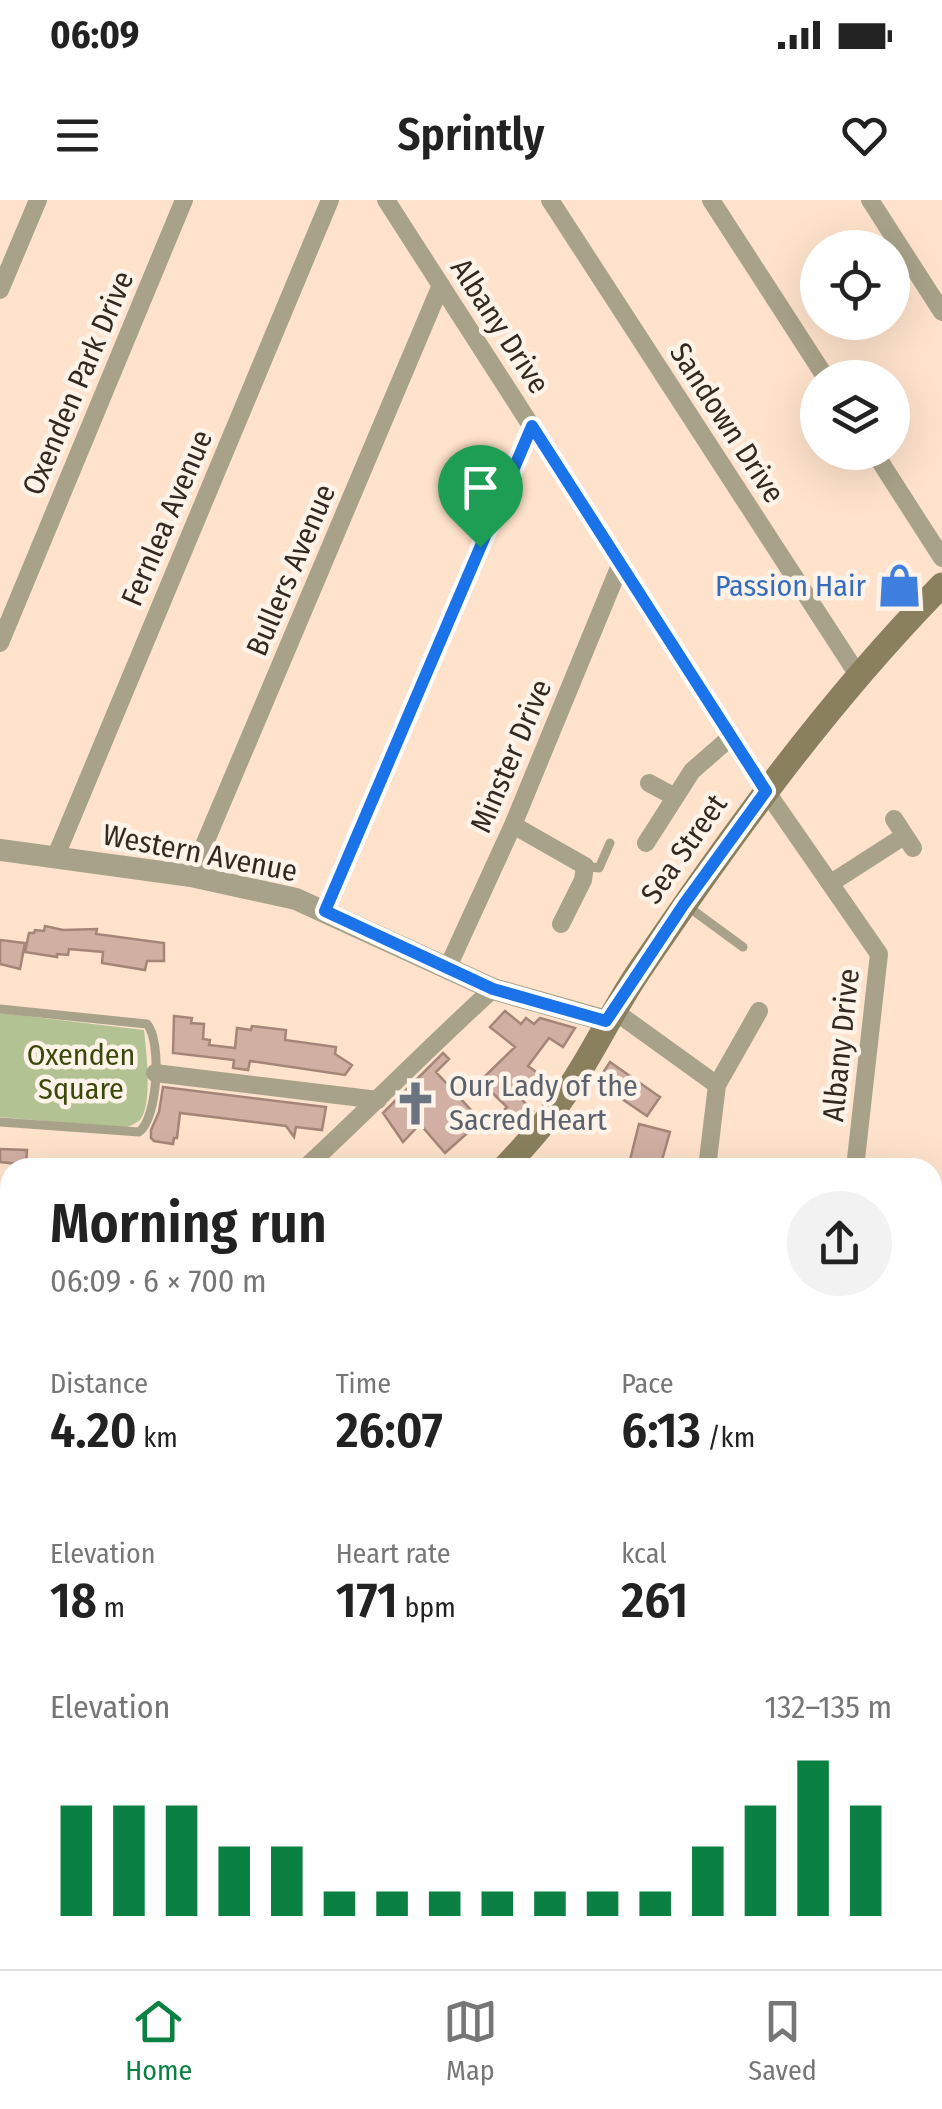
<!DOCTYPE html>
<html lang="en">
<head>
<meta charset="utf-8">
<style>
	:root { --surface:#fff; --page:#f2f2f2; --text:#222; --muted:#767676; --line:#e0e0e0; --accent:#0b8043 }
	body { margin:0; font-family:"Fira Sans Condensed",sans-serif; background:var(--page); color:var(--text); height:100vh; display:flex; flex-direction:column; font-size:38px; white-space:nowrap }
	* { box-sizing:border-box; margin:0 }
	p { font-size:32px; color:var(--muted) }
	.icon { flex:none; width:55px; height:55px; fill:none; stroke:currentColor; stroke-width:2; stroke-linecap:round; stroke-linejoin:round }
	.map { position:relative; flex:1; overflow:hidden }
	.sheet { position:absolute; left:0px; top:958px; width:942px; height:812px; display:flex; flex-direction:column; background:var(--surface); border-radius:30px 30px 0 0; box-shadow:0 10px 40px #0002 }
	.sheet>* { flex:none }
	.fabs { position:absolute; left:800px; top:30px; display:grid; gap:20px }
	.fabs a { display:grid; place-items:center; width:110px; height:110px; border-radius:50%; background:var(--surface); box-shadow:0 10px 40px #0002; font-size:50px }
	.pin { position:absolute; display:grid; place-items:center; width:85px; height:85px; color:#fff; margin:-102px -42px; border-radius:50% 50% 50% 0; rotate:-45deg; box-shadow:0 0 10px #0007 }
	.pin .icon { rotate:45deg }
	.round { display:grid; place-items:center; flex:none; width:105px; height:105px; border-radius:52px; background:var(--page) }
	.summary { display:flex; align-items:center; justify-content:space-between; height:170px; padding:0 50px }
	h1 { font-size:55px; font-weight:600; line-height:75px }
	.metrics { display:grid; grid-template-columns:repeat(3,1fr); gap:15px; height:170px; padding:10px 50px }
	.metrics div { display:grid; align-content:center }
	.metrics b { font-size:50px; font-weight:600 }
	.metrics small { font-size:28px; font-weight:400 }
	.metrics p { font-size:28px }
	.chart { height:280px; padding:20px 50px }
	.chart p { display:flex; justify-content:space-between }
	.chart svg { width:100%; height:180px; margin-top:10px; stroke:var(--accent); stroke-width:6 }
	.status { display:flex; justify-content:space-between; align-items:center; height:70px; padding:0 50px; background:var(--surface); direction:ltr }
	.status svg { height:28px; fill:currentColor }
	header { display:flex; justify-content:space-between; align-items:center; height:130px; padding:0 50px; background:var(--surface); font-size:45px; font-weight:600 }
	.tab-bar { display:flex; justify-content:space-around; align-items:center; height:140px; border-top:2px solid var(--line); background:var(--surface); font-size:28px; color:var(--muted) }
	.tab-bar a { display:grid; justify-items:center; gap:5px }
	.tab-bar .active { color:var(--accent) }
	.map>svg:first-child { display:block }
</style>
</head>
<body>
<div class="status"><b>06:09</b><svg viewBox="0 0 49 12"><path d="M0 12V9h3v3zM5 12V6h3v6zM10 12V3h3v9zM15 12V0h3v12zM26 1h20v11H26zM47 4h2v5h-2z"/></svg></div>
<header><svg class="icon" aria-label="menu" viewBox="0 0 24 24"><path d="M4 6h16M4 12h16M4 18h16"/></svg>Sprintly<svg class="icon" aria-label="heart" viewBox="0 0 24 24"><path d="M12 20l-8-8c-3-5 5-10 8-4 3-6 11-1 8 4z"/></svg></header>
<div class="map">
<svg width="942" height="1769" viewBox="0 0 942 1769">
	<rect width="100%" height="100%" fill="#fee2cb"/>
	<path fill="#b2c292" d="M0,813L144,830C146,849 153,905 140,920C137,923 129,926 126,928L0,917Z"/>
	<path fill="#e8deb9" d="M0,1307L10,1308V1357L0,1356Z
		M932,1428L942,1430V1516L933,1514Z"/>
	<path fill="#7794c3" d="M0,1345H10V1760H932L933,1493L942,1494V1769H0Z"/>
	<path fill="#d1afa2" stroke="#a58578" stroke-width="2.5" d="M45,726L63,730L97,729L96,734L164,743V761H147L145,770L102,763L103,752L69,749L68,755L57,754V757L25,752L29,733H34L35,730L44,731Z
		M0,740L25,743L20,769L0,764Z
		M505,811L521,824L526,818L534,824L540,818L575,828L563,847L549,838L528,866L539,874L521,899L533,911L521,925L505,909L507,907L480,881L515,847L490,827Z
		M174,816L192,818L191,823L204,824L203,839L210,840L209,845L235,848L237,828L251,830L252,826L286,830L285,840L336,847L335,854L352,865L345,875L250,861L248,870L233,868L234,860L173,853Z
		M443,853L449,859L436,872L481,921L445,953L420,924L403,942L383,913Z
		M610,862L660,897L647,916L597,882Z
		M163,887L326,907L322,930L296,927L294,937L286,926L180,913L177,938H174L173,944L154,941L151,938V930L159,912Z
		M639,924L670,932L660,967L630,960Z
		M0,949L27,950L26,965L0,962Z"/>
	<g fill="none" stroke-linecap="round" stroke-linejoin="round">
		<path stroke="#938071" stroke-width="2.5" stroke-dasharray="8 5" stroke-linecap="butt" d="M0,1303L10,1304
			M932,1426L942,1428"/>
		<path stroke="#a9a28a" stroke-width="9" d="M585,666L599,668L610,643
			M687,706L743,747
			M0,809L147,824C162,841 158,918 139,932L0,922"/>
		<path stroke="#a9a28a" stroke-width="18" d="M386,0L766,591L879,754L855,968
			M550,0L858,475
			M711,0L826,178
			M870,0L942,112
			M0,90L38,0
			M874,252L942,358
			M0,443L184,0
			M649,583L675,597
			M894,619L913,648
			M513,625L585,666L583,680L561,724
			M646,643L692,571L732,536
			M55,658L330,0
			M191,676L441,85
			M831,683L904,636
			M325,711L532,226
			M447,769L513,625L621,363
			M613,810L717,885L707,968
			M155,873L378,900
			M717,885L759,811
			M305,968C369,909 429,847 493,789
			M932,1169L942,1170
			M0,1215L10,1216"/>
		<path stroke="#a9a28a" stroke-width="22" d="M0,650L191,676L296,699L493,789L607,821
			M0,1278L10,1279
			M932,1391L942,1392"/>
		<path stroke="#8a805d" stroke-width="25" d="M504,968C529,942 552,916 571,885C595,849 613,810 637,774C730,637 826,503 942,385
			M0,1070L10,1071"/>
	</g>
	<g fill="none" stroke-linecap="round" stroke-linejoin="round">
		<defs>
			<path id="route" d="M532,226L766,591L684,704L606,821L493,789L325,711Z"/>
		</defs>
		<use href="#route" stroke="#fff" stroke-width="20"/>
		<use href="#route" stroke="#1a73e8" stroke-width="12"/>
	</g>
	<defs>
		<symbol id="shop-bare" viewBox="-9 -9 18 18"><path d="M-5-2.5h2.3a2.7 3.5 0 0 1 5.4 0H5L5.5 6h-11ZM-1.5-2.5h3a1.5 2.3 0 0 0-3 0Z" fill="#3f7fe0" stroke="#fef3e9" stroke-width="2.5" paint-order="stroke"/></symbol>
		<symbol id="church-bare" viewBox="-9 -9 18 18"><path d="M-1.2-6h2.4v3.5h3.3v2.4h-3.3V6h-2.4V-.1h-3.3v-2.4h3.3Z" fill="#6b7280" stroke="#fef3e9" stroke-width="2.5" paint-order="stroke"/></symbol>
	</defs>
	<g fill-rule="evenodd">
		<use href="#shop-bare" x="868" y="354" width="63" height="63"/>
		<use href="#church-bare" x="384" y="872" width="63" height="63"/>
	</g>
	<g text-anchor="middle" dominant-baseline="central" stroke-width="9" stroke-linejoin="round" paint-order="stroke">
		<g font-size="30" fill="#332920" stroke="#fef3e9">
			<text transform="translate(500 126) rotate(57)">Albany Drive</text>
			<text transform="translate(78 183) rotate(-67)">Oxenden Park Drive</text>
			<text transform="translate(727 223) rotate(57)">Sandown Drive</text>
			<text transform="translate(167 318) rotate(-67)">Fernlea Avenue</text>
			<text transform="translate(291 370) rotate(-67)">Bullers Avenue</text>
			<text transform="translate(511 556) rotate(-67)">Minster Drive</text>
			<text transform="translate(684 649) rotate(-55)">Sea Street</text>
			<text transform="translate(200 653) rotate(11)">Western Avenue</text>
			<text transform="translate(841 845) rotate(-84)">Albany Drive</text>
		</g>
		<g font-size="30" fill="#366cbe" stroke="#fef3e9" text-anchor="end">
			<text x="866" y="386">Passion Hair</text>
		</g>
		<g font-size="30" fill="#3a490b" stroke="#fef3e9">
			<text x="81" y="855">Oxenden<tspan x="81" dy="34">Square</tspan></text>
		</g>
		<g font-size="30" fill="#5b616d" stroke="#fef3e9" text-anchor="start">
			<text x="449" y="886">Our Lady of the<tspan x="449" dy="34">Sacred Heart</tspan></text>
		</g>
	</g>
</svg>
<div class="fabs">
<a><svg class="icon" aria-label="locate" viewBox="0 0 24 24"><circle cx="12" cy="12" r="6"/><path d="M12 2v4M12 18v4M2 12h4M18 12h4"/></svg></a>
<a><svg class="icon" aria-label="layers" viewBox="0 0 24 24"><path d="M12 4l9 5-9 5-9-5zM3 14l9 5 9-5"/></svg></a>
</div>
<div class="pin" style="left:480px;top:347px;background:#1e9e55"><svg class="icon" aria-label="arrive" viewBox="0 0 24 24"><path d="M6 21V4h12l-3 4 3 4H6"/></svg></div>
<section class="sheet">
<div class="summary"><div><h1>Morning run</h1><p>06:09 · 6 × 700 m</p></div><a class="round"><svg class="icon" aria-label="share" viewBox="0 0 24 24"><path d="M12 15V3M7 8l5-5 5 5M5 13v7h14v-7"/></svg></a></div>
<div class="metrics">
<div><p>Distance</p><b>4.20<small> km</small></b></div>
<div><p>Time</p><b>26:07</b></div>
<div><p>Pace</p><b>6:13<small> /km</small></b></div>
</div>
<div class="metrics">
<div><p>Elevation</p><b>18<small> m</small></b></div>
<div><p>Heart rate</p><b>171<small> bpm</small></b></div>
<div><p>kcal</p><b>261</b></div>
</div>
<div class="chart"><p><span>Elevation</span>132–135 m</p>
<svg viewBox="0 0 160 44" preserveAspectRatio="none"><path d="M5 44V17M15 44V17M25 44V17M35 44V27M45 44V27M55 44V38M65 44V38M75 44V38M85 44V38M95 44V38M105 44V38M115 44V38M125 44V27M135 44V17M145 44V6M155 44V17"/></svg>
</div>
</section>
</div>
<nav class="tab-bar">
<a class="active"><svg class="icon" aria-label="home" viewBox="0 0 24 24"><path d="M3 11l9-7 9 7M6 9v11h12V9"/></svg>Home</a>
<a><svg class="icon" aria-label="map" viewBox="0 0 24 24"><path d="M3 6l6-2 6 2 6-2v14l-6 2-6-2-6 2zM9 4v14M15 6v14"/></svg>Map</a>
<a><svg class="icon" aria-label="saved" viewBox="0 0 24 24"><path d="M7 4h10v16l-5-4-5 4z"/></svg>Saved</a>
</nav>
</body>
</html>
